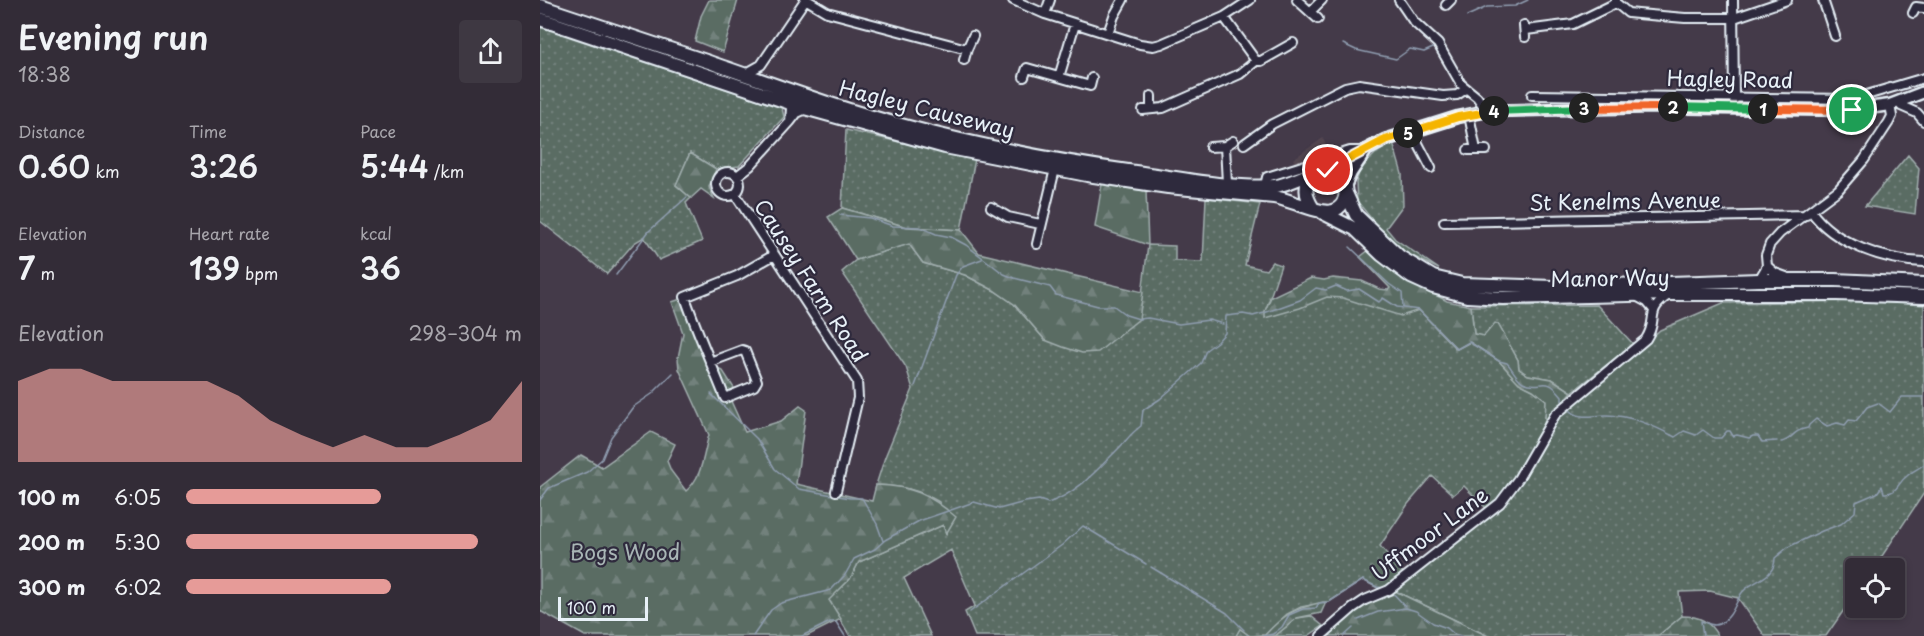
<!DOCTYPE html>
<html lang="en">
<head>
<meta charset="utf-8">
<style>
	:root { --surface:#332c37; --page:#3e3842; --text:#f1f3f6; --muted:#a9a7ad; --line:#4e4852; --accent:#e69b98 }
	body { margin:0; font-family:"Playpen Sans",sans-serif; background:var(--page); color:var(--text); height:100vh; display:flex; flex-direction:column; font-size:22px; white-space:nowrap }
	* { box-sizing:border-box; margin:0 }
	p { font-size:20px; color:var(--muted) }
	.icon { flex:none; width:33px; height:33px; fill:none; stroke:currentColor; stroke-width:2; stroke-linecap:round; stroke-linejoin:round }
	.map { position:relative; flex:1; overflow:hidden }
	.drawer { display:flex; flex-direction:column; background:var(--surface); width:540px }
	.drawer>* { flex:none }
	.tools { position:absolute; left:1305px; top:558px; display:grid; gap:12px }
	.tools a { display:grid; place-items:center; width:60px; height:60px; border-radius:6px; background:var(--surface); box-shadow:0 3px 9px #0003,0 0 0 2px var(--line); font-size:30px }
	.scale { position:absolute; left:18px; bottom:15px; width:90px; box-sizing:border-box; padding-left:6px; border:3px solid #e8f1f8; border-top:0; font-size:16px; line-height:21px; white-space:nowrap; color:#e8f1f8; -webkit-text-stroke:4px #2f2a3d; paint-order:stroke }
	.pin { position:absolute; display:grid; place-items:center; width:51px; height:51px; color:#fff; margin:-26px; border:3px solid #fff; border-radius:50%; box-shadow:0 2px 6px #0007 }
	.km { position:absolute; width:30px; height:30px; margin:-15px; border-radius:50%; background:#222; color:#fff; font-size:16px; line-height:30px; text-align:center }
	.round { display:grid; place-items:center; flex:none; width:63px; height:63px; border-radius:6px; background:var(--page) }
	.head { display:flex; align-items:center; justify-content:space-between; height:102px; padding:0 18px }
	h1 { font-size:33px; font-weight:600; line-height:45px }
	.figures { display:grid; grid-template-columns:repeat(3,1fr); gap:9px; height:102px; padding:6px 18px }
	.figures div { display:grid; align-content:center }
	.figures b { font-size:30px; font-weight:600 }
	.figures small { font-size:16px; font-weight:400 }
	.figures p { font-size:16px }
	.chart { height:168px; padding:12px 18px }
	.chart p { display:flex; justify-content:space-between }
	.chart svg { width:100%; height:108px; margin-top:6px; fill:var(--accent); opacity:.7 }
	ul { padding:0 18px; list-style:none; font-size:20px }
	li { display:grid; grid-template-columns:96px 72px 1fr; align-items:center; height:45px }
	li i { height:15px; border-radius:8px; background:var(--accent) }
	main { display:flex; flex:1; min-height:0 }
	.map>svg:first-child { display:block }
</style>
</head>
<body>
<main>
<section class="drawer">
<div class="head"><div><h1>Evening run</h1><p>18:38</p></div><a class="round"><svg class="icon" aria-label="share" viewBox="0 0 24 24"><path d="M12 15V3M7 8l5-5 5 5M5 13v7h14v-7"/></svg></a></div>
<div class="figures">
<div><p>Distance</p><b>0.60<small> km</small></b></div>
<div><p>Time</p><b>3:26</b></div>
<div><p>Pace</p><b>5:44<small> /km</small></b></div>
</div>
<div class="figures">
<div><p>Elevation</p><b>7<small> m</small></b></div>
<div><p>Heart rate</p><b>139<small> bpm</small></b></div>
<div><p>kcal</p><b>36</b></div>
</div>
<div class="chart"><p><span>Elevation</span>298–304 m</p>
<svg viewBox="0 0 160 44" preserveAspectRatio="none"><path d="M0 44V11L10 6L20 6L30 11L40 11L50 11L60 11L70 17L80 27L90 33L100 38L110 33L120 38L130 38L140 33L150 27L160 11V44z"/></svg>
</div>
<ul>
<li><b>100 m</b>6:05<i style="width:58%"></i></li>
<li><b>200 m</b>5:30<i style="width:87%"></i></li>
<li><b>300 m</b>6:02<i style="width:61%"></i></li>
</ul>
</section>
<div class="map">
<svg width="1384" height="636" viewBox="0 0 1384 636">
	<defs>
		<pattern id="grass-dots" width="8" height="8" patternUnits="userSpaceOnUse" patternTransform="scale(1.5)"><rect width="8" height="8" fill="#5a6c64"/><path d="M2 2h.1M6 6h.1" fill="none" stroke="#72817b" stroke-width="1.8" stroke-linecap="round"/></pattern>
		<pattern id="forest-firs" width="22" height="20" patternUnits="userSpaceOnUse" patternTransform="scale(1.5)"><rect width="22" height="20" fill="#5a6c64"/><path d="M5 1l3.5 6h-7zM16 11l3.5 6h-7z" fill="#72817b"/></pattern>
	</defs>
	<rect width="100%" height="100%" fill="#443a49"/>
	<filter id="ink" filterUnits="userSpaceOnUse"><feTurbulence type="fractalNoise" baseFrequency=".0167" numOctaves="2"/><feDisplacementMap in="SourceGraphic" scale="12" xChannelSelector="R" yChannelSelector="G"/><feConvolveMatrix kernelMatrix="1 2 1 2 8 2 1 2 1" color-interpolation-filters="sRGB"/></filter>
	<g filter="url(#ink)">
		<path fill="#534651" d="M783,138L789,153L755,163L753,159Z"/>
		<path fill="url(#grass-dots)" stroke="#a1aeae" stroke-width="1.5" d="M0,27L242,108L244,117L199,166L176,169L150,153L136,185L151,198L146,203L162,241L119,260L104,237L94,243L67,274L0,221Z
			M306,130L435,159L421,230L367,227L302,208Z
			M853,143L862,174L863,205L846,228L855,239L899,269L864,252L846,237L817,201L816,183L820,169L836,153Z
			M1368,155L1379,168L1375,214L1325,206Z
			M666,198L720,204L705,265L726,270L732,262L741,265L725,312L776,288L879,310L916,349L930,342L959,361L979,383L993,390L1006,400C1006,408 1006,417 1004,424C992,455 972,487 947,509L924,486L913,495L892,476L868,504L840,546L864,574L848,588L841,590L823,580L789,602L761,607L747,614L725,635L710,636L700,629L696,636H435L425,612L435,606L411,550L364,578L391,636H310L288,600L310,579L319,562L403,525L406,533L399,502C378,489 360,486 336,485L345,457L373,389L366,367L302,272L316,260L369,244L383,263L425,275L455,291L474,304L505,340L599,319L608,245L635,246V261L663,262Z
			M1328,301L1384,305V493L1334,568H1316L1315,594L1286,636H1225L1198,598L1170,591L1139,592L1142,616L1119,635L948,636L855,591L962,504L1014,422L1026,407L1075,371L1120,330L1183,303Z
			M1057,305L1093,344L1032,392L1012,379L988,375L979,369L978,360L958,324L949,329L944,336L934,334L931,306Z
			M771,616L783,626L768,636H735L757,618Z"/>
		<path fill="url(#forest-firs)" stroke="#a1aeae" stroke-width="1.5" d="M169,0H198L183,52L155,41L161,16Z
			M150,153L176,169L169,187L174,198L161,189L151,198L136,185Z
			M562,184L606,191L608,245L555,227Z
			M302,208L367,227L421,230L439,253L603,292L599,319L558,352L542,353L523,347L505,340L474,304L455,291L425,275L383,263L369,244L316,260L288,217Z
			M829,250L856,275L907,301L931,306L934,334L944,336L955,323L958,324L978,360L979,369L988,375L1012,379L1032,392L1005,422L1006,400L993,390L979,383L959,361L930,342L917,349L879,310L861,316L803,298L787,297L760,308L725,318V311L731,297L771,278L784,280L793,278L822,281L839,289L848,290L850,288L820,257Z
			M141,299L164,359L183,371L194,388L190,399L205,432L241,421L260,406L266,410L256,484L332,501L336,485C372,486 389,494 416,517L406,534L403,525L319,562L310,579L289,600L301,619L267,636H45L0,611V487L41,455L62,467L111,432L135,444L127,461L131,471L146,491C163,477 163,454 169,435L139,369L138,358L143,333L132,302Z
			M855,591L948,636H787L826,603Z
			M783,602H786L781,613L757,618L735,636H696L700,629L710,636L725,635C744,614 755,608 783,602Z
			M1142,616C1160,616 1169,621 1178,636H1104L1119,635Z"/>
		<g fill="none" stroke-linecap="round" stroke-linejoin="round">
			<path stroke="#909eb1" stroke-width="1.5" d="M927,16L947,7L975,6L988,0
				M803,44L816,50L856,59L870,49L884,52L893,48
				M300,215L330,218L353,226L380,227L396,234L411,237L426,245L464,274L474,278L510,287L516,295L558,306H574L586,315L599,319L608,318L639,324L669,320L683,324
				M810,247L849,284L862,293L863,307
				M76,275L109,231L147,197
				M375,386L416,275L423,266L442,259
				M171,394L217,439L235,469L259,489L310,498H322L337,524L343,541
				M1030,410C1039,420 1053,415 1066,415C1090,415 1114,426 1135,437L1144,431L1156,435L1163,430L1174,438H1181L1187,431H1190L1193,436L1197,435L1209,438L1213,436H1218L1222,442L1237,441
				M1241,442C1252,441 1252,430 1268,428L1269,425L1276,419L1287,426L1297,423L1305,425L1309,420L1316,421L1327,407L1338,403L1350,412L1362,397H1384
				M0,500L9,488L47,472L62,459L71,437L93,407L112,394L133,373
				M611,567L687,613L704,630
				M852,592L865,606
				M430,612L522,545L543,526L606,564
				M818,620L838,612L866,608L876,611L893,623L907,628L914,634L921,636
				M707,635L708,636
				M213,636L231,610L241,603L291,590L305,575L314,559L335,549L345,540L379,521L434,502L459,509L485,502L499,500L508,503C538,493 557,470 578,449C586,441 591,433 601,426L603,410L620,399L661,363L666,350L677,342L685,333L686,316L703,314L713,316L724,313L760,300L776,288L786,290L796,286L807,291L819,289L839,302L843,298L857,307L879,310L917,349L929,342L959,361L967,363C972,368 976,378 983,382C1003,391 1004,373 1022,396V401
				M262,636L290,622H296L305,636
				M723,636L733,634L742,627L749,615L763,609L776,608L779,603L789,602L823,580L837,587L845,588
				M804,636L813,628
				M1146,636H1150
				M1163,636L1161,621C1167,623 1173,627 1179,624C1192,618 1195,604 1201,594C1210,580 1235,580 1235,558L1248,547L1282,531L1301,524L1315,512L1316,502L1337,493L1342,486L1344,493C1358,494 1357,483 1367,476C1371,472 1378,469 1383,465L1384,466"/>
			<defs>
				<path id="minor" d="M267,0L287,12L427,49L433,36
					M473,0L505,14L600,44L613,46L621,44L684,17L710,0
					M757,0L778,19
					M859,0L874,22L898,44L921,84L937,97L947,111
					M1076,0V3L1088,13L1098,14L1145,18H1194L1247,0
					M1193,0L1194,100
					M1283,0L1295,36
					M906,5L911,0
					M770,12L782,0
					M1373,13L1376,7L1384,8
					M505,14L510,0
					M984,25L985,37
					M986,30L1033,24L1076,3
					M568,33L574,16L583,0
					M424,60L427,49
					M716,61H721L753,43
					M205,74L221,65L265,0
					M484,77L487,68L550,86L552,78
					M519,77L535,24
					M992,95L1313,99L1384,78
					M611,96V109
					M248,102L251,108L250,122L257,113L266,109
					M1359,102L1361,106L1377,113L1384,121
					M603,110L623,108L700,74L716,61L684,17
					M929,115L936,150
					M872,132L891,168
					M704,144L732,124L805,87L819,84L903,96L917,95L926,89
					M685,146L693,141
					M670,147L685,146L687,183
					M928,150H946
					M176 184a12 12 0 1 1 24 0a12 12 0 1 1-24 0Z
					M197,176L210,166L250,122
					M725,186L727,177L810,151H823
					M195,194L317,381L318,398L296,491
					M451,207L468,217L500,224
					M1271,211C1294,244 1346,261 1384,262
					M904,222L1266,215
					M497,244L515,169
					M1227,266L1235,273L1246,277
					M1219,280L1227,266L1226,255L1230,244L1240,233L1298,190L1324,160L1349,122L1352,116L1350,105
					M1096,296L1107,302L1113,309
					M170,362L202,350L205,351L217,381L214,386L185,398C172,365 157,332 145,297L197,276L234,255
					M781,636L813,608L825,600L849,590L960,503L978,479L1015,415L1106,339C1119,319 1104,311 1129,295"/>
				<path id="major" d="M788,170L845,140L918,117L947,111L1112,107L1313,110L1350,105L1384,92
					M805,186L811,173L825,152"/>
				<path id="highway" d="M0,6C56,25 113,43 169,62C233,84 296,108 361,125C438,146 517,161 595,172C640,178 691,189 735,186C750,185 777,168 789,170C809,174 812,206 792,211C781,215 748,199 734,197L628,187L547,175L405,147L268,109L0,19
					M806,193L816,215L860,257L893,277L922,284L1013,287L1219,280H1295L1384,284
					M773,208C765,196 763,185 774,174
					M783,213L815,229L842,255L871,277L893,287L927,296L963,298L1129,294H1297L1384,297"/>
			</defs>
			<use href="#minor" stroke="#e8f1f8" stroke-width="12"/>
			<use href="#major" stroke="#e8f1f8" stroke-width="15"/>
			<use href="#highway" stroke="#e8f1f8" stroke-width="16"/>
			<use href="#minor" stroke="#2f2a3d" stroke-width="8"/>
			<use href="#major" stroke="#2f2a3d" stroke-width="10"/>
			<use href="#highway" stroke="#2f2a3d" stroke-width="12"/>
		</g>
	</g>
	<g fill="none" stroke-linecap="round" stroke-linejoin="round" filter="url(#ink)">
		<defs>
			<path id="split-1" d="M1223,109L1312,110"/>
			<path id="split-2" d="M1133,107L1223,109"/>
			<path id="split-3" d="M1044,108L1133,107"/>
			<path id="split-4" d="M954,111L1044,108"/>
			<path id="split-5" d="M868,133L918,117L954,111"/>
			<path id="split-6" d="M788,170L845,140L868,133"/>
		</defs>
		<use href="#split-1" stroke="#fff" stroke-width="12"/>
		<use href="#split-2" stroke="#fff" stroke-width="12"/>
		<use href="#split-3" stroke="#fff" stroke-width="12"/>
		<use href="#split-4" stroke="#fff" stroke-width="12"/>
		<use href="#split-5" stroke="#fff" stroke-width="12"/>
		<use href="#split-6" stroke="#fff" stroke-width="12"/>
		<use href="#split-1" stroke="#f0652b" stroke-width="8"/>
		<use href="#split-2" stroke="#22a559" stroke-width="8"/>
		<use href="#split-3" stroke="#f0652b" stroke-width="8"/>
		<use href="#split-4" stroke="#22a559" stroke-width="8"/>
		<use href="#split-5" stroke="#f5b400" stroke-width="8"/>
		<use href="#split-6" stroke="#f5b400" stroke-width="8"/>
	</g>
	<g text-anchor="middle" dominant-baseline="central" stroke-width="4.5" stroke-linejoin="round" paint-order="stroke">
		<g font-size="21" fill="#e8f1f8" stroke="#2f2a3d">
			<text transform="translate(1190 78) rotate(1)">Hagley Road</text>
			<text transform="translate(387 108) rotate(14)">Hagley Causeway</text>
			<text transform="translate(1085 200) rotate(-1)">St Kenelms Avenue</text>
			<text transform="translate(1070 277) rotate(-1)">Manor Way</text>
			<text transform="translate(272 280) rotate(57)">Causey Farm Road</text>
			<text transform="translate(889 533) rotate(-37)">Uffmoor Lane</text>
		</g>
		<g font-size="21" fill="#a8b5b5" stroke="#2f2a3d">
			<text x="85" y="551">Bogs Wood</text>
		</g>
	</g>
</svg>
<div class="tools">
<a><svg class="icon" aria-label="locate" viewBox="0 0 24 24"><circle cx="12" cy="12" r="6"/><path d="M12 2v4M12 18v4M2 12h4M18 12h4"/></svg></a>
</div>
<div class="scale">100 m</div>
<div class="pin" style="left:1312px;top:110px;background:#1e9e55"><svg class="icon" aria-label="arrive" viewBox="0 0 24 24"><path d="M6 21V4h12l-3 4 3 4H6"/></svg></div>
<div class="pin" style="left:788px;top:170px;background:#d93025"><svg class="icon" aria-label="check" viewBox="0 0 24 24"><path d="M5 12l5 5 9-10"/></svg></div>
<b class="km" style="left:1223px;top:109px">1</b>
<b class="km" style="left:1133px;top:107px">2</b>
<b class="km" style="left:1044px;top:108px">3</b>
<b class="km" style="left:954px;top:111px">4</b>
<b class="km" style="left:868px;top:133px">5</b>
</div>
</main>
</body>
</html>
